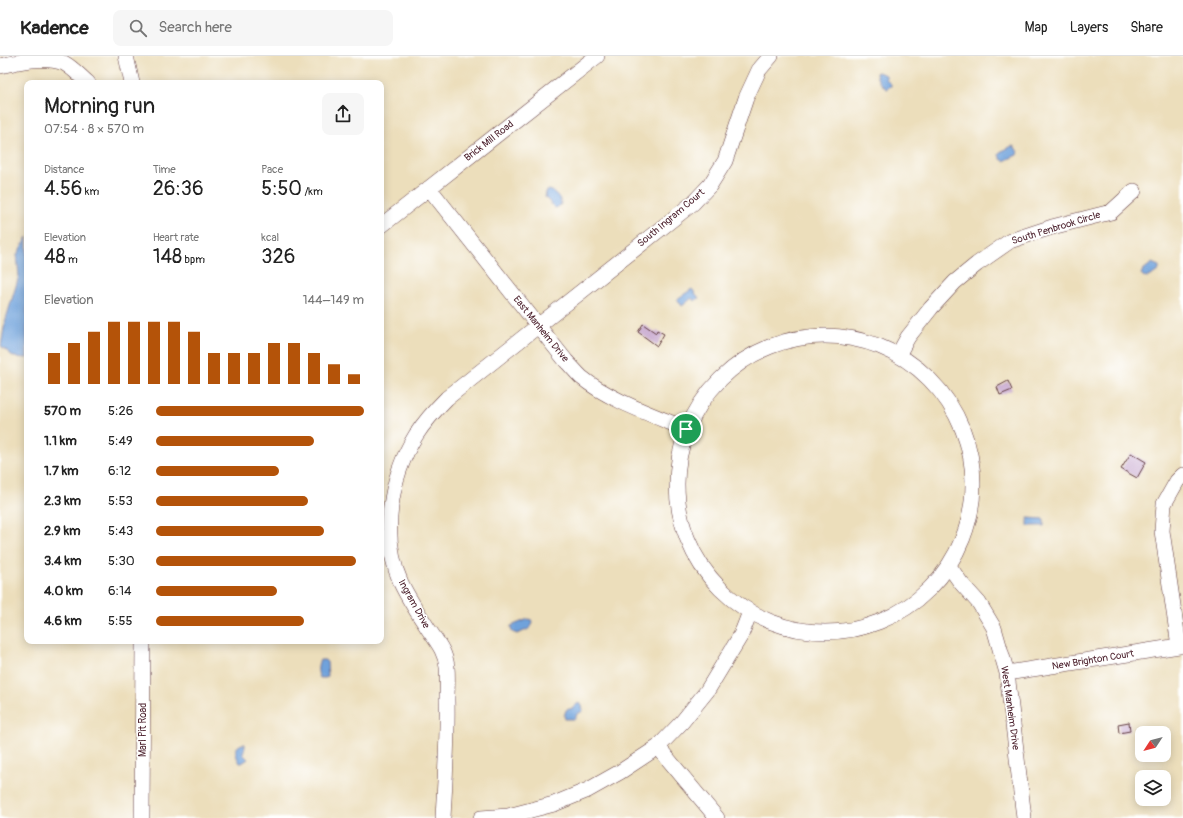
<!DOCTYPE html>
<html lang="en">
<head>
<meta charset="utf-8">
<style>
	:root { --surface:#fff; --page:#f6f6f6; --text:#222; --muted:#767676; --line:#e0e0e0; --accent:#b45309 }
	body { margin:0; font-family:Pangolin,sans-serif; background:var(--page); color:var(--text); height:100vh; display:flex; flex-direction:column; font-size:15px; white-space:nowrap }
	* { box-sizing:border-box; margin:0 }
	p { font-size:13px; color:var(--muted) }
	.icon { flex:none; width:22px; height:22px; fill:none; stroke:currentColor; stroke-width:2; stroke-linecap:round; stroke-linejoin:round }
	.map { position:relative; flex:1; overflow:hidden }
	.sheet { position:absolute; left:24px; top:24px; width:360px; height:564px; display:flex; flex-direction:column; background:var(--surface); border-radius:8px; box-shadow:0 2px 10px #0003 }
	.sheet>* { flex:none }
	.needle { width:26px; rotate:234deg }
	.fabs { position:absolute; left:1135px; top:670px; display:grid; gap:8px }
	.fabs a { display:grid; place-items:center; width:36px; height:36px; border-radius:8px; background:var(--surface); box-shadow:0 2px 10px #0003; font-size:20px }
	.pin { position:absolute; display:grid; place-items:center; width:34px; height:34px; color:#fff; margin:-17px; border:2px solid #fff; border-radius:50%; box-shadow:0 1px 4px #0007 }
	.round { display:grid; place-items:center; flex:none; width:42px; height:42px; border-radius:8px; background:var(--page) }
	.head { display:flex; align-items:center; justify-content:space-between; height:68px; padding:0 20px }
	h1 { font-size:22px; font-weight:600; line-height:30px }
	.metrics { display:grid; grid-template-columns:repeat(3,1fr); gap:6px; height:68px; padding:4px 20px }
	.metrics div { display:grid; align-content:center }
	.metrics b { font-size:20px; font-weight:600 }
	.metrics small { font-size:11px; font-weight:400 }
	.metrics p { font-size:11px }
	.chart { height:112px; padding:8px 20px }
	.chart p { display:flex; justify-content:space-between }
	.chart svg { width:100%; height:72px; margin-top:4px; stroke:var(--accent); stroke-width:6 }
	ul { padding:0 20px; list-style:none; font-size:13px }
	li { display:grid; grid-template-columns:64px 48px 1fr; align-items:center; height:30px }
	li i { height:10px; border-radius:5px; background:var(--accent) }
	header { display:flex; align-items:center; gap:24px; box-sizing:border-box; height:56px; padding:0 20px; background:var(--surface); border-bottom:1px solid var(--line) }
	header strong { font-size:19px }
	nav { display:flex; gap:22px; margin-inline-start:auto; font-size:14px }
	.search { width:280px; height:36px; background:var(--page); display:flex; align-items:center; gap:10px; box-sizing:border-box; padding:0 14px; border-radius:8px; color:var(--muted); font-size:15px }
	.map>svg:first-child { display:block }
</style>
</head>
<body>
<header>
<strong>Kadence</strong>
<div class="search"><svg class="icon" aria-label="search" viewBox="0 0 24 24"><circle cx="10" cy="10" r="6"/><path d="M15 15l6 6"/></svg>Search here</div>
<nav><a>Map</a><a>Layers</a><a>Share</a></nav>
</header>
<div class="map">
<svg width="1183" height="762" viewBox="0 0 1183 762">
	<rect width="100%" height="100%" fill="#fff"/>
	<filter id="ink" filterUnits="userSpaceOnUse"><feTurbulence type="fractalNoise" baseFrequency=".025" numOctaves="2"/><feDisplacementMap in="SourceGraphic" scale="8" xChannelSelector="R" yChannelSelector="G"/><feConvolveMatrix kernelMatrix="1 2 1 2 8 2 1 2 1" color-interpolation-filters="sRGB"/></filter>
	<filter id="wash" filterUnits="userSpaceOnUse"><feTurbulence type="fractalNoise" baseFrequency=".012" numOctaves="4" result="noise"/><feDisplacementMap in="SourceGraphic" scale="16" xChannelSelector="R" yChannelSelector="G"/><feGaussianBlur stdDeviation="0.9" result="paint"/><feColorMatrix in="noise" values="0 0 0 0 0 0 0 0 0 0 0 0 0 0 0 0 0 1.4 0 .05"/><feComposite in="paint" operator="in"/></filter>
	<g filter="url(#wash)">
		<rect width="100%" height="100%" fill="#ecdebb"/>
		<path fill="#70a2db" stroke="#5d6083" d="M878,16L886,19V23L891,28V30L886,33C882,29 876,23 876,17Z
			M1012,90L1015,91L1018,96L1017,99L1004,105L1001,103L999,99L1000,96Z
			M549,134C555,135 561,143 561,148L558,151L555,152L545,141L546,136Z
			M27,181V302L14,301L1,290L5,266L19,220L17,199Z
			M1152,207L1159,210V214C1154,218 1146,225 1141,218L1143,214Z
			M692,233L699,242L694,245L692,242L682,250L677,243Z
			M1028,462L1044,463V470H1028Z
			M528,563L532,564L533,565C533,574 523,575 517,578L512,576L511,570Z
			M320,604H325L327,606L328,620L326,622H320C317,618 317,608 320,604Z
			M580,647L582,650L583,655L577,658L575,663H565L564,660L566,654L573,652L577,648Z
			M242,688H245V691L243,698L248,703L242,707H240C236,700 232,692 242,688Z"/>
		<g id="blocks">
			<path fill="#c19fc9" d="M643,268L656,277L657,274L664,278L657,290L638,276Z
				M1008,325L1012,334L1000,339L997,331Z
				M1131,397L1146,406L1137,422L1121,413Z
				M1129,666L1130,675L1119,677L1118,668Z"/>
		</g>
	</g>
	<g filter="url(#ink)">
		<use href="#blocks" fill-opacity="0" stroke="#623c41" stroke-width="1"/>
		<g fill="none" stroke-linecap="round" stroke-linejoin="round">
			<defs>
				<path id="minor" d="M126,0L132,27
					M0,10C20,5 44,0 64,7C73,12 80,20 88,27
					M429,132L566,305C571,310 576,316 581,321C609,344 653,359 686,373
					M381,170L597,0
					M677 428a148 148 0 1 1 296 0a148 148 0 1 1-296 0Z
					M898,299L908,281L931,252L955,226L977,208L1010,185L1052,171L1111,156L1134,135
					M1183,419L1177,425L1164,448L1162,475L1179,590L1183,589
					M949,510L961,527L979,547L994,572L1007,617L1024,762
					M1007,617L1179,590
					M658,691L717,762
					M142,762L143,585
					M443,762C445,723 448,683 447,644C447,633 448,622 447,611C445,594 436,585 427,571C418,557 408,542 401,527C380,480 390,421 416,379C425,365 436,353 447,342L693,147L710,129L725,105L746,42L759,14L771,0
					M481,762L508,760L554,748L588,734L620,716L658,691L682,666L707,635L741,579L750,556"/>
			</defs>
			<use href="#minor" stroke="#623c41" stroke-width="16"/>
			<use href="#minor" stroke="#fff" stroke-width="15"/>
		</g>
	</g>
	<g text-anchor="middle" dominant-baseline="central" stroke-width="3" stroke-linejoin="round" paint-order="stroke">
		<g font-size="10" fill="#4a1f2b" stroke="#fff">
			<text transform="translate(489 85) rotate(-38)">Brick Mill Road</text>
			<text transform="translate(671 162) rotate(-40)">South Ingram Court</text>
			<text transform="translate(1056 172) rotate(-17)">South Penbrook Circle</text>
			<text transform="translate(541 273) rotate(51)">East Manheim Drive</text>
			<text transform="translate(414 548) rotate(61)">Ingram Drive</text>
			<text transform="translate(1093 604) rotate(-9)">New Brighton Court</text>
			<text transform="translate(1010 652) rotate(82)">West Manheim Drive</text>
			<text transform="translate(143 674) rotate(-90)">Marl Pit Road</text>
		</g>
	</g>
</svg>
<div class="fabs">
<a><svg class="needle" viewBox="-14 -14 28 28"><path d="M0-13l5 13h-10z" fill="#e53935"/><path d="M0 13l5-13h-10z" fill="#767676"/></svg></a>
<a><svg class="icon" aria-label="layers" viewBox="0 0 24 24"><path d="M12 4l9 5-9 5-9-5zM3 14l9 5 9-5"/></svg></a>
</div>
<div class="pin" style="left:686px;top:373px;background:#1e9e55"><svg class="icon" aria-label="arrive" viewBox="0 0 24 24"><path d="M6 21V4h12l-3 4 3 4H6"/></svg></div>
<section class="sheet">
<div class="head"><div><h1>Morning run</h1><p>07:54 · 8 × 570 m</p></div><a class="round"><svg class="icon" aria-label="share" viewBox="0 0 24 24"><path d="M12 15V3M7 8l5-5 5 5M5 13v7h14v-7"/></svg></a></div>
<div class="metrics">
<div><p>Distance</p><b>4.56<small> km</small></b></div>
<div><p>Time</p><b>26:36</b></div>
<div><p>Pace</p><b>5:50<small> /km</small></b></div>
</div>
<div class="metrics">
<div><p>Elevation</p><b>48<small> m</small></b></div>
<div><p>Heart rate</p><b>148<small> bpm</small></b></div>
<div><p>kcal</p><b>326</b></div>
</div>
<div class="chart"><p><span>Elevation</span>144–149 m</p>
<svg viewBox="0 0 160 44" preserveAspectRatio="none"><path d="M5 44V25M15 44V19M25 44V12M35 44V6M45 44V6M55 44V6M65 44V6M75 44V12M85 44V25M95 44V25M105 44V25M115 44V19M125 44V19M135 44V25M145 44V32M155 44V38"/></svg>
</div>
<ul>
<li><b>570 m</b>5:26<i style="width:100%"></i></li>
<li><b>1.1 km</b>5:49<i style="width:76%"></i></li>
<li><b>1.7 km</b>6:12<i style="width:59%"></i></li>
<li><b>2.3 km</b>5:53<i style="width:73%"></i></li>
<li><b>2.9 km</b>5:43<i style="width:81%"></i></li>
<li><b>3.4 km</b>5:30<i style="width:96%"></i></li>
<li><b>4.0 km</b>6:14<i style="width:58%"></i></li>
<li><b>4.6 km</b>5:55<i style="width:71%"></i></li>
</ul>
</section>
</div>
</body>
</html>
